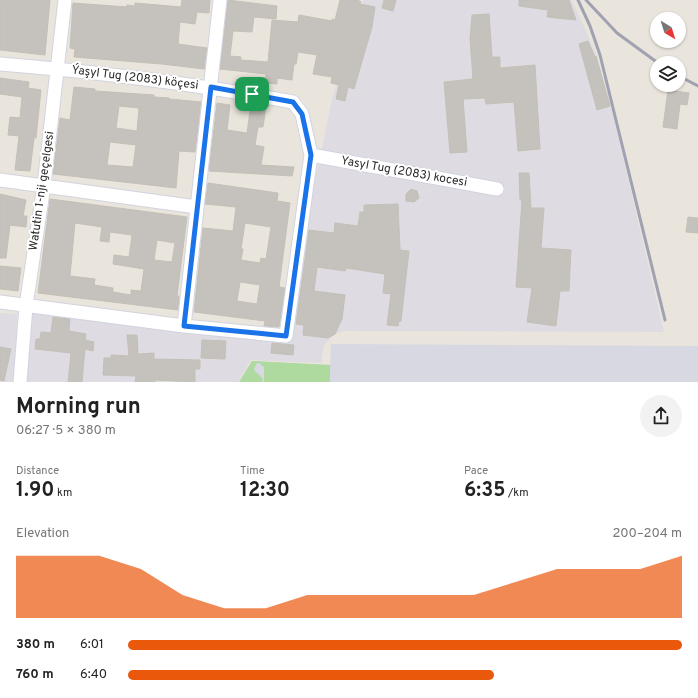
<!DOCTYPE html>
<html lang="en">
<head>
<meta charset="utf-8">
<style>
	:root { --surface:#fff; --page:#f2f2f2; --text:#222; --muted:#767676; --accent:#ea580c }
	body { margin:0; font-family:Overpass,sans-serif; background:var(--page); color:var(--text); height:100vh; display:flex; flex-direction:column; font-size:15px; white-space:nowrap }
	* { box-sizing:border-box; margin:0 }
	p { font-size:13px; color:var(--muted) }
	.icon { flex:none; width:22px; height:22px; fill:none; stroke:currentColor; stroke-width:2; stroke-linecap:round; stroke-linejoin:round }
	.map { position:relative; height:382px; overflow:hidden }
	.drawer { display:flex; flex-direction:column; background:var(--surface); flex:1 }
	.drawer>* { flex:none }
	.needle { width:26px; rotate:142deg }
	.fabs { position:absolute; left:650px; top:12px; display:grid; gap:8px }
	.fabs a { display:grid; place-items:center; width:36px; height:36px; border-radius:50%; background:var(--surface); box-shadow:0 1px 3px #0004; font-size:20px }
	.pin { position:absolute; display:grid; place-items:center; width:34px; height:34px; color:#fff; margin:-17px; border-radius:8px; box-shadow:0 2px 6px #0006 }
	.round { display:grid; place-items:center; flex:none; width:42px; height:42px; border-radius:21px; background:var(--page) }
	.summary { display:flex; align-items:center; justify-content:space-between; height:68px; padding:0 16px }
	h1 { font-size:22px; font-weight:700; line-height:30px }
	.metrics { display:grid; grid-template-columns:repeat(3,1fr); gap:6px; height:68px; padding:4px 16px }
	.metrics div { display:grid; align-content:center }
	.metrics b { font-size:20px; font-weight:700 }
	.metrics small { font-size:11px; font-weight:400 }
	.metrics p { font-size:11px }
	.chart { height:112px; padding:8px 16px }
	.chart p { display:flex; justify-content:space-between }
	.chart svg { width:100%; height:72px; margin-top:4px; fill:var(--accent); opacity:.7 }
	ul { padding:0 16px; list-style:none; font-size:13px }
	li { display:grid; grid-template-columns:64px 48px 1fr; align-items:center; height:30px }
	li i { height:10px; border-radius:5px; background:var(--accent) }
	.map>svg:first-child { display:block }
</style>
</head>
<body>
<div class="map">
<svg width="698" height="382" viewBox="0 0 698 382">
	<rect width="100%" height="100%" fill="#e9e5dc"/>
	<path fill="#dedce2" d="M363,0H572L597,56L611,106L664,332L343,331L334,335L324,345L321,363L251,360L238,382H22L31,313L287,341L307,209L319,163L332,99Z
		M0,313L17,314L15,382H0Z"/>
	<path fill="#d7d8e2" d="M331,344L698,346V382H239L252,361L330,365Z"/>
	<path fill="#aeda9f" d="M252,361L330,365V382H264V367L259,363L256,364L254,370L263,379L262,382H239Z"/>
	<path fill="#c5c1bc" stroke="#c4c0b6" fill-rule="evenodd" d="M0,0H50L45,55L0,50Z
		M182,0H210L209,13L197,12L195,24L180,22L178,44L207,48L204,69L162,64L74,57L75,49L70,48L73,3L127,7V5L135,6V3L181,7Z
		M228,0L277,6L276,19L254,17L252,32L233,31L230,56L241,57V60L268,62L272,20L298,22L299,15L332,21V19L335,20L340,0H358L361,2L360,4L375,7L372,27L354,89L348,87L345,101L336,99L339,85L331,83L332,77L313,74L317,55L298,52L296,64H294L292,80L277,78V84L265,83L266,74L220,69Z
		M384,0H396L393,11L382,8Z
		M519,0H569L576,20L547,17L548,10L519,6Z
		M489,14L492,57H500V68L535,65L540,149L518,151L514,102L486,104L485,98L463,99L467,152L450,153L444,82L473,79L470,39L472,15Z
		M588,41L595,57L596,56L610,106L597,110L579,44Z
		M0,78L29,82L28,88L41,90L36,138H34L30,171L15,170L19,136L8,135L10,117L20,118L22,97L0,94Z
		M74,87L95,89V91L154,95V97L169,98V99L201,102L195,152L179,151L176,188L53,174L60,118L70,120ZM119,106L139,108L137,131L116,128ZM110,142L136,145L133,167L107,165Z
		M668,90L689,93L687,105L680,104L677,129L663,127Z
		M217,103L230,105L227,130L247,133L251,104L266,106L263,127H258L255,145L264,147L261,165L294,167L292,176L209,171Z
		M519,173H529L531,208H544L541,248L571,250L569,291H560L556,326L527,322L532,288L516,287L522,200H520Z
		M208,183L278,193L277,201L290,203L279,287L285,288L279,327L264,326L265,321L194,312L203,228L233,231L236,207L205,204ZM245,223L271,227L266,259L261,258L260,263L241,260L243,249H241ZM240,282L260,285L257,304L237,301Z
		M411,189L417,191L419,198L414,202L406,201V194Z
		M0,194L26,200L23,216H27L26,227L10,225L6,258H0Z
		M50,199L187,217L177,296H179L178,310L38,293ZM75,223L102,227L100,241L109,242L110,232L132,235L129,257L114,255L113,264L144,269L141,291L131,290V295L113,292V288L94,285L95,279L70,276ZM157,240L175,243L172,262L154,260Z
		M398,204L400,250L409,251L401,321H399L398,326L387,325L391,294L383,293L385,274L346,268L345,271L317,267L314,291L345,295L342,319L335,334L328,338L303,335L304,325L296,324L309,230L334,233L335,223L358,226L360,212H364V205Z
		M688,217L698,218V233L686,232Z
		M0,266L21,268L18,291L0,289Z
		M53,317L70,319L69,331L86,334L85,340L94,342L93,351L85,349L82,382H68L71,353L35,349L36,339H40L41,332L51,333Z
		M127,335H137L138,354L154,353V359L200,360V369H195V382L155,380V382H135L136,376L103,375L104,358H111V355L129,356Z
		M202,340L226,341L225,359L201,358Z
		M272,343L294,345L293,355L271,353Z
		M0,347L11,349L4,381L0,380Z"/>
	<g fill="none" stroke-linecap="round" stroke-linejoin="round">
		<defs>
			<path id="street" d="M0,64C98,72 196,84 293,102L302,114L311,155L286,336L184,326L0,302
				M311,155L497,189
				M0,180L197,207
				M184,326L220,0
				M20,382L26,306L44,185L65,0"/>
		</defs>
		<use href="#street" stroke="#d2d3e0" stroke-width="15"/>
		<use href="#street" stroke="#fff" stroke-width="13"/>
		<path stroke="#a0a1b1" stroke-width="3" d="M578,0L590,26L600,55L665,320
			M586,0L617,33L658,63
			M679,76L698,86"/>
	</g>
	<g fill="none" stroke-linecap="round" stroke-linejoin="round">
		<defs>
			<path id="route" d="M211,87L293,102L302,114L311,155L286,336L184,326Z"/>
		</defs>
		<use href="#route" stroke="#fff" stroke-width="8"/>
		<use href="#route" stroke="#1a73e8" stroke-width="5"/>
	</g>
	<g text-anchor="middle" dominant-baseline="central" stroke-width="4" stroke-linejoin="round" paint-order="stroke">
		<g font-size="12" fill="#292929" stroke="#fff">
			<text transform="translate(135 78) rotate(7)">Ýaşyl Tug (2083) köçesi</text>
			<text transform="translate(404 172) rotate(10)">Yasyl Tug (2083) kocesi</text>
			<text transform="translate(42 191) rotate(-82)">Watutin 1-nji geçelgesi</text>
		</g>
	</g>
</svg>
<div class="fabs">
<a><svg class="needle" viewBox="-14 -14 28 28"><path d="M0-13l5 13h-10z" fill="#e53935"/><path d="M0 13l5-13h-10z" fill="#767676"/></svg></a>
<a><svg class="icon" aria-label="layers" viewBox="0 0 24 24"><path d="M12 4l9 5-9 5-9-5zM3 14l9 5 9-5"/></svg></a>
</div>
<div class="pin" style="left:252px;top:94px;background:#1e9e55"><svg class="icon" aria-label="arrive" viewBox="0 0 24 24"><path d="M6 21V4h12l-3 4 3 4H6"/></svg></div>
</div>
<section class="drawer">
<div class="summary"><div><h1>Morning run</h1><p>06:27 · 5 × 380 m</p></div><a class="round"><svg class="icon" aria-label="share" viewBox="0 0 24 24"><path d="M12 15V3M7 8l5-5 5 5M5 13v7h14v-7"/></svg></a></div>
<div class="metrics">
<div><p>Distance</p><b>1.90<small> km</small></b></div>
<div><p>Time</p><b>12:30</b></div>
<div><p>Pace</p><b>6:35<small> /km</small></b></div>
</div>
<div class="chart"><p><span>Elevation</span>200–204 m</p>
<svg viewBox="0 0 160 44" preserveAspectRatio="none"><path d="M0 44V6L10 6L20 6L30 14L40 30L50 38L60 38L70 30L80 30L90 30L100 30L110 30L120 22L130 14L140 14L150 14L160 6V44z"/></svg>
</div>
<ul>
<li><b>380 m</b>6:01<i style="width:100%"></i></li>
<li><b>760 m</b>6:40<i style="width:66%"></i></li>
</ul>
</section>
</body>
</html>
